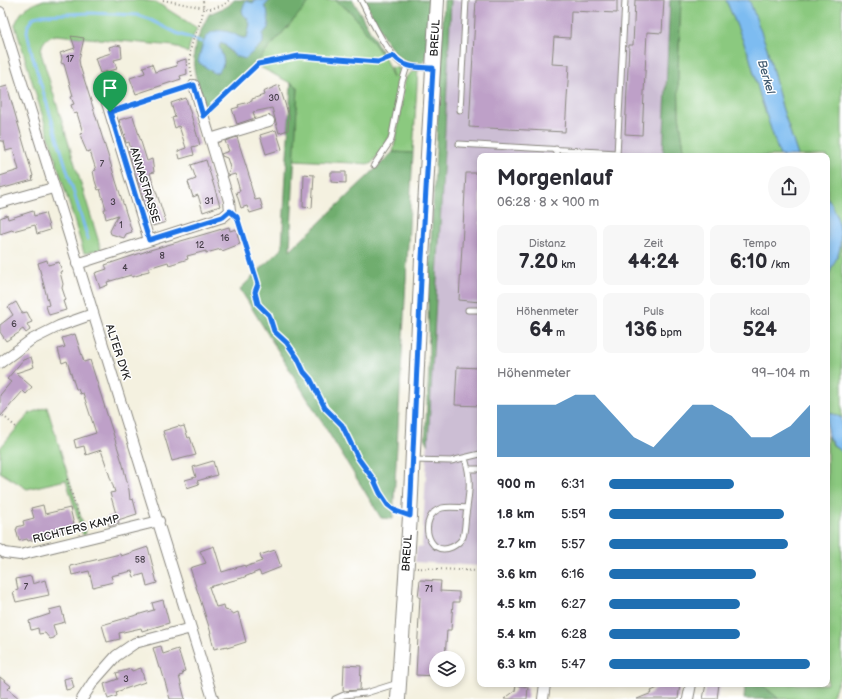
<!DOCTYPE html>
<html lang="de">
<head>
<meta charset="utf-8">
<style>
	:root { --surface:#fff; --page:#f7f7f7; --text:#2b2b33; --muted:#7c7c81; --accent:#1f6fb2 }
	body { margin:0; font-family:"Balsamiq Sans",sans-serif; background:var(--page); color:var(--text); height:100vh; display:flex; flex-direction:column; font-size:15px; white-space:nowrap }
	* { box-sizing:border-box; margin:0 }
	p { font-size:13px; color:var(--muted) }
	.icon { flex:none; width:22px; height:22px; fill:none; stroke:currentColor; stroke-width:2; stroke-linecap:round; stroke-linejoin:round }
	.map { position:relative; flex:1; overflow:hidden }
	.side { position:absolute; left:477px; top:153px; width:353px; height:534px; display:flex; flex-direction:column; background:var(--surface); border-radius:8px; box-shadow:0 2px 6px #0003 }
	.side>* { flex:none }
	.buttons { position:absolute; left:429px; top:651px; display:grid; gap:8px }
	.buttons a { display:grid; place-items:center; width:36px; height:36px; border-radius:50%; background:var(--surface); box-shadow:0 2px 6px #0003; font-size:20px }
	.pin { position:absolute; display:grid; place-items:center; width:34px; height:34px; color:#fff; margin:-41px -17px; border-radius:50% 50% 50% 0; rotate:-45deg; box-shadow:0 0 4px #0007 }
	.pin .icon { rotate:45deg }
	.round { display:grid; place-items:center; flex:none; width:42px; height:42px; border-radius:21px; background:var(--page) }
	.head { display:flex; align-items:center; justify-content:space-between; height:68px; padding:0 20px }
	h1 { font-size:22px; font-weight:700; line-height:30px }
	.metrics { display:grid; grid-template-columns:repeat(3,1fr); gap:6px; height:68px; padding:4px 20px }
	.metrics div { display:grid; align-content:center; border-radius:8px; background:var(--page); text-align:center }
	.metrics b { font-size:20px; font-weight:700 }
	.metrics small { font-size:11px; font-weight:400 }
	.metrics p { font-size:11px }
	.chart { height:112px; padding:8px 20px }
	.chart p { display:flex; justify-content:space-between }
	.chart svg { width:100%; height:72px; margin-top:4px; fill:var(--accent); opacity:.7 }
	ul { padding:0 20px; list-style:none; font-size:13px }
	li { display:grid; grid-template-columns:64px 48px 1fr; align-items:center; height:30px }
	li i { height:10px; border-radius:5px; background:var(--accent) }
	.map>svg:first-child { display:block }
</style>
</head>
<body>
<div class="map">
<svg width="842" height="699" viewBox="0 0 842 699">
	<rect width="100%" height="100%" fill="#fff"/>
	<filter id="ink" filterUnits="userSpaceOnUse"><feTurbulence type="fractalNoise" baseFrequency=".025" numOctaves="2"/><feDisplacementMap in="SourceGraphic" scale="8" xChannelSelector="R" yChannelSelector="G"/><feConvolveMatrix kernelMatrix="1 2 1 2 8 2 1 2 1" color-interpolation-filters="sRGB"/></filter>
	<filter id="wash" filterUnits="userSpaceOnUse"><feTurbulence type="fractalNoise" baseFrequency=".012" numOctaves="4" result="noise"/><feDisplacementMap in="SourceGraphic" scale="16" xChannelSelector="R" yChannelSelector="G"/><feGaussianBlur stdDeviation="0.9" result="paint"/><feColorMatrix in="noise" values="0 0 0 0 0 0 0 0 0 0 0 0 0 0 0 0 0 1.4 0 .05"/><feComposite in="paint" operator="in"/></filter>
	<g filter="url(#wash)">
		<rect width="100%" height="100%" fill="#f4f1e0"/>
		<path fill="#ccbed4" d="M451,0H670L663,156H480V566L415,562L417,547H422L444,151Z"/>
		<path fill="#8bc97f" stroke="#54724e" d="M44,0H140L156,2L197,28L190,44L188,53L174,46L56,35C46,37 41,43 41,53L101,249L86,253H84L15,25C22,8 27,6 44,0Z
			M311,0H335L352,13L383,56H384L393,78L390,67L399,68C401,85 397,123 389,138C385,147 377,156 371,164L294,160L298,87L258,66L257,62Z
			M681,0H726L749,55L761,99L780,156H685L679,115L678,70Z
			M748,0H842V418L827,411V279L840,247L830,201L827,197V156H798L782,107L767,48Z
			M418,69L413,153L393,152L399,123L404,83L407,76L412,72Z
			M47,407L86,534L83,535L66,480L27,489L0,472V448L30,413Z
			M827,436L833,445L842,453V673L831,699H779L761,684H827Z"/>
		<path fill="#70ad6e" stroke="#466445" d="M234,0H255L253,3L246,2L243,14L247,18L250,24L247,38H242L232,34L216,31L223,67L224,61L219,46L221,43L225,45L231,53L263,34L268,28L264,7L269,0H311L257,62L248,69L212,105L207,107L205,106C190,63 188,55 209,14L228,6Z
			M335,0H353L384,56H383L352,13Z
			M364,0H429L426,60L421,65C414,64 406,63 400,58C388,49 372,14 364,0Z
			M444,0H451L444,151L428,445L425,440L429,368L428,298Z
			M670,0H681L678,70L679,115L685,156H663Z
			M291,83L298,87L290,251L393,152L413,153L393,519L381,518L240,289L282,248Z
			M745,684H761L779,699H744Z"/>
		<path fill="#7dbcf1" stroke="#4c6c86" d="M255,0H271L269,1L264,7L267,9L269,23L268,28L263,34V43L245,59L235,56L225,45L221,43L219,46C223,58 228,64 216,73H214L198,62C203,42 205,24 232,33C237,35 240,39 247,38L250,24L247,18L243,14L242,10L246,1L253,3Z
			M726,0H748L750,2L767,48L782,107L798,156H780L761,99L749,55Z
			M827,197C837,211 842,229 840,247C838,258 831,268 827,279Z
			M827,411L842,418V453C824,437 827,433 827,411Z"/>
		<g fill="none" stroke-linecap="round" stroke-linejoin="round">
			<path stroke="#7dbcf1" stroke-width="3" d="M88,239L33,58L27,32L28,25L34,17L43,15L90,13L137,15L149,19L176,33L202,42"/>
		</g>
		<g id="blocks">
			<path fill="#bea0c8" d="M476,0H617V13L571,11L570,38L554,37L552,64L569,65L565,132L469,127Z
				M635,0H664L662,33L647,32L642,135L625,134L629,45H633Z
				M71,36L84,38L79,60L80,66L132,232L126,234L124,238L111,234L110,231L118,215L106,219L104,209H106L100,189L98,190L95,181L93,171L96,170L90,151L87,152L83,143L80,134L83,133L77,113L74,114L71,105L74,104L71,97L73,96L64,64L61,63L62,58L60,53L75,48Z
				M116,45L121,46L122,58L114,60L117,69L100,73L95,58L111,53L109,47Z
				M186,59L187,74L180,76L181,79L136,94L130,78L145,73L143,67L152,64L155,72L177,66L176,62Z
				M279,85L289,116L288,130L279,133L272,108L253,112L255,118L237,124L232,109L239,107L238,105L252,101V99L264,95L263,92Z
				M7,86L33,176L32,177L33,180L0,189V176L19,170L13,149L6,151L4,141H0V88Z
				M186,98L200,145L192,147L194,155L180,159L178,151L186,148L179,126L175,128L172,118L175,117L171,103Z
				M133,116L147,161L152,159L154,172L150,173L166,222L153,226L151,223L128,151L131,150L129,142L126,143L124,136L126,134L124,135L119,120Z
				M276,130L282,149L266,154L260,135Z
				M237,137L251,182L250,183L255,200L260,199L263,209L250,213L247,206L241,208L236,192L240,191L235,174L228,176V174L230,169L229,164L227,158L222,156L221,154L229,151L225,141Z
				M206,160L220,206L203,212L198,195L193,197L188,182L196,179L191,165Z
				M331,172H346V183L331,182Z
				M466,173H480V302L459,300Z
				M304,174L314,175L312,208L303,207Z
				M33,211L34,216L45,213L50,230L37,234L35,225L13,231L12,230L0,234V218L7,215L8,219Z
				M229,227L230,231L236,229L240,244L222,251L221,249L206,253V251L187,256L188,259L169,265L168,262L158,265L149,268V271L141,273L142,274L132,277L131,275L107,282L108,285L100,288L95,273L107,269L105,265L150,250Z
				M47,260L48,265L59,262L62,271L60,272L63,284L62,288L66,300L63,301L66,310L49,315L46,306L49,305L38,263Z
				M16,302L22,313L27,312L32,322L27,324L30,330L26,333L23,329L20,331V332L6,341L0,332V325L13,315L8,307Z
				M75,334L84,362L90,360L123,465L129,490L130,500L133,499L137,514L118,520L119,523L109,526L107,517L116,514L110,493L115,492L101,450L86,455L84,446L76,448L74,440L96,433L83,393L80,394L78,389H76L67,361L62,363L58,349L65,347L62,338Z
				M31,357L34,367L16,373L32,387L26,394L23,391L0,417V395L11,382L7,379L23,360Z
				M457,367L480,368V406L455,405Z
				M179,426L180,427L184,426L188,438L190,437L196,455L172,461L163,431Z
				M213,461L217,475L197,481L199,484L187,488L185,480L196,477L193,467Z
				M43,505L45,514L70,508L75,529L28,541L27,539L19,541L16,529H17V527L24,525L23,521L34,518L31,508Z
				M214,546L222,572L245,565V567L262,561L260,555L275,550L281,567L261,575L259,571L242,578L209,587L216,607L224,605L225,610L229,611L233,614L238,612L246,642L227,648V646L214,649L210,633H211L190,568L206,563L200,551Z
				M148,547L157,583L147,586L144,574L134,577L132,571L111,576L113,582L93,587L89,571L72,575L70,566L120,554L121,556Z
				M31,576L33,584L45,580L49,595L16,602L13,592L18,590L16,579Z
				M420,580L441,581L440,591L459,592V602H453L451,630H447L445,658H436V676L416,675L420,597H418Z
				M163,600L169,623L142,631L141,628L119,633L120,639L107,642L102,625L154,610L152,603Z
				M61,607L65,622L53,625L56,635L54,638L50,639L45,633L39,634L38,628L31,630L29,621L50,614L49,610Z
				M161,646L163,654L178,649L185,671L182,672L183,675L179,676L185,699H170L161,668H159L153,648Z
				M344,665L361,666L360,690L343,691Z
				M141,668L145,682L116,692L117,696L108,699L104,684L118,679L116,673L131,669L132,671Z
				M0,677L11,686L8,689L20,699H0Z
				M71,677L74,688L66,690L64,679Z
				M667,684H680L678,699H637L652,693L651,691Z
				M706,684H719L717,699H703Z
				M516,685L528,687L527,699H504L515,691Z"/>
		</g>
	</g>
	<g filter="url(#ink)">
		<use href="#blocks" fill-opacity="0" stroke="#88867e" stroke-width="1"/>
		<g fill="none" stroke-linecap="round" stroke-linejoin="round">
			<defs>
				<path id="lane" d="M361,0C369,15 390,62 407,66C415,68 424,67 432,68
					M460,110L466,0
					M459,144L617,153
					M617,155L625,0
					M556,156V149
					M374,165L391,140L402,82L407,66
					M468,310H480
					M465,458C472,481 469,493 466,515C465,522 465,531 463,537C461,541 456,545 452,547C427,559 417,515 442,508C449,506 460,508 467,508
					M414,460L451,461L480,454
					M468,469H480
					M335,699L344,695L366,693L398,683"/>
				<path id="street" d="M0,12C69,241 143,470 213,699
					M103,90L149,240
					M210,139L269,121
					M0,203L53,188
					M77,264L223,217L230,211L229,201L194,85
					M0,363L31,340L59,326L93,314
					M0,550L5,553L20,555L159,521
					M82,699L93,682L116,656L135,643L191,628
					M543,699L545,684
					M688,699L691,684"/>
				<path id="secondary" d="M398,699L410,516L422,258L437,0"/>
			</defs>
			<use href="#lane" stroke="#88867e" stroke-width="7"/>
			<use href="#street" stroke="#88867e" stroke-width="12"/>
			<use href="#secondary" stroke="#88867e" stroke-width="16"/>
			<path stroke="#88867e" stroke-width="2" stroke-dasharray="1 3" stroke-linecap="butt" d="M163,0L210,9L224,5L229,0
				M192,76C190,67 189,57 191,48C195,30 205,20 203,0
				M119,109L185,88
				M211,109L258,64L299,57L378,62L387,59
				M237,218L258,283L255,292L258,304L269,315L274,331L287,343L298,359L304,372L311,380L325,408L342,425L358,458L374,480L380,493L388,505L399,512
				M0,413L17,428
				M67,479L83,530
				M417,568L480,571"/>
			<use href="#lane" stroke="#fff" stroke-width="5"/>
			<use href="#street" stroke="#fff" stroke-width="10"/>
			<use href="#secondary" stroke="#fff" stroke-width="14"/>
		</g>
	</g>
	<g fill="none" stroke-linecap="round" stroke-linejoin="round" filter="url(#ink)">
		<defs>
			<path id="route" d="M394,56C405,69 418,67 433,68L422,258L410,516L396,511L388,505L380,493L374,480L358,458L342,425L325,408L311,380L304,372L298,359L287,343L274,331L269,315L258,304L255,292L258,284L237,217L230,211L223,217L149,240L110,112L194,85L203,116L258,64L299,56L378,62Z"/>
		</defs>
		<use href="#route" stroke="#fff" stroke-width="8"/>
		<use href="#route" stroke="#1a73e8" stroke-width="5"/>
	</g>
	<g text-anchor="middle" dominant-baseline="central" stroke-width="3" stroke-linejoin="round" paint-order="stroke">
		<g font-size="9" fill="#443d47">
			<text x="70" y="59">17</text>
			<text x="274" y="98">30</text>
			<text x="102" y="164">7</text>
			<text x="209" y="201">31</text>
			<text x="113" y="202">3</text>
			<text x="121" y="225">1</text>
			<text x="225" y="238">16</text>
			<text x="200" y="245">12</text>
			<text x="162" y="256">8</text>
			<text x="125" y="268">4</text>
			<text x="14" y="324">6</text>
			<text x="140" y="560">58</text>
			<text x="26" y="587">7</text>
			<text x="429" y="589">71</text>
			<text x="126" y="679">3</text>
		</g>
		<g font-size="11" fill="#1c1c1c" stroke="#fff">
			<text transform="translate(435 38) rotate(-87)">BREUL</text>
			<text transform="translate(145 185) rotate(73)">ANNASTRASSE</text>
			<text transform="translate(118 352) rotate(72)">ALTER DYK</text>
			<text transform="translate(76 529) rotate(-14)">RICHTERS KAMP</text>
			<text transform="translate(407 553) rotate(-86)">BREUL</text>
		</g>
		<g font-size="12" font-style="italic" fill="#435c71" stroke="#fff">
			<text transform="translate(766 77) rotate(74)">Berkel</text>
		</g>
	</g>
</svg>
<div class="buttons">
<a><svg class="icon" aria-label="layers" viewBox="0 0 24 24"><path d="M12 4l9 5-9 5-9-5zM3 14l9 5 9-5"/></svg></a>
</div>
<div class="pin" style="left:110px;top:112px;background:#1e9e55"><svg class="icon" aria-label="arrive" viewBox="0 0 24 24"><path d="M6 21V4h12l-3 4 3 4H6"/></svg></div>
<section class="side">
<div class="head"><div><h1>Morgenlauf</h1><p>06:28 · 8 × 900 m</p></div><a class="round"><svg class="icon" aria-label="share" viewBox="0 0 24 24"><path d="M12 15V3M7 8l5-5 5 5M5 13v7h14v-7"/></svg></a></div>
<div class="metrics">
<div><p>Distanz</p><b>7.20<small> km</small></b></div>
<div><p>Zeit</p><b>44:24</b></div>
<div><p>Tempo</p><b>6:10<small> /km</small></b></div>
</div>
<div class="metrics">
<div><p>Höhenmeter</p><b>64<small> m</small></b></div>
<div><p>Puls</p><b>136<small> bpm</small></b></div>
<div><p>kcal</p><b>524</b></div>
</div>
<div class="chart"><p><span>Höhenmeter</span>99–104 m</p>
<svg viewBox="0 0 160 44" preserveAspectRatio="none"><path d="M0 44V12L10 12L20 12L30 12L40 6L50 6L60 19L70 32L80 38L90 25L100 12L110 12L120 19L130 32L140 32L150 25L160 12V44z"/></svg>
</div>
<ul>
<li><b>900 m</b>6:31<i style="width:62%"></i></li>
<li><b>1.8 km</b>5:59<i style="width:87%"></i></li>
<li><b>2.7 km</b>5:57<i style="width:89%"></i></li>
<li><b>3.6 km</b>6:16<i style="width:73%"></i></li>
<li><b>4.5 km</b>6:27<i style="width:65%"></i></li>
<li><b>5.4 km</b>6:28<i style="width:65%"></i></li>
<li><b>6.3 km</b>5:47<i style="width:100%"></i></li>
</ul>
</section>
</div>
</body>
</html>
